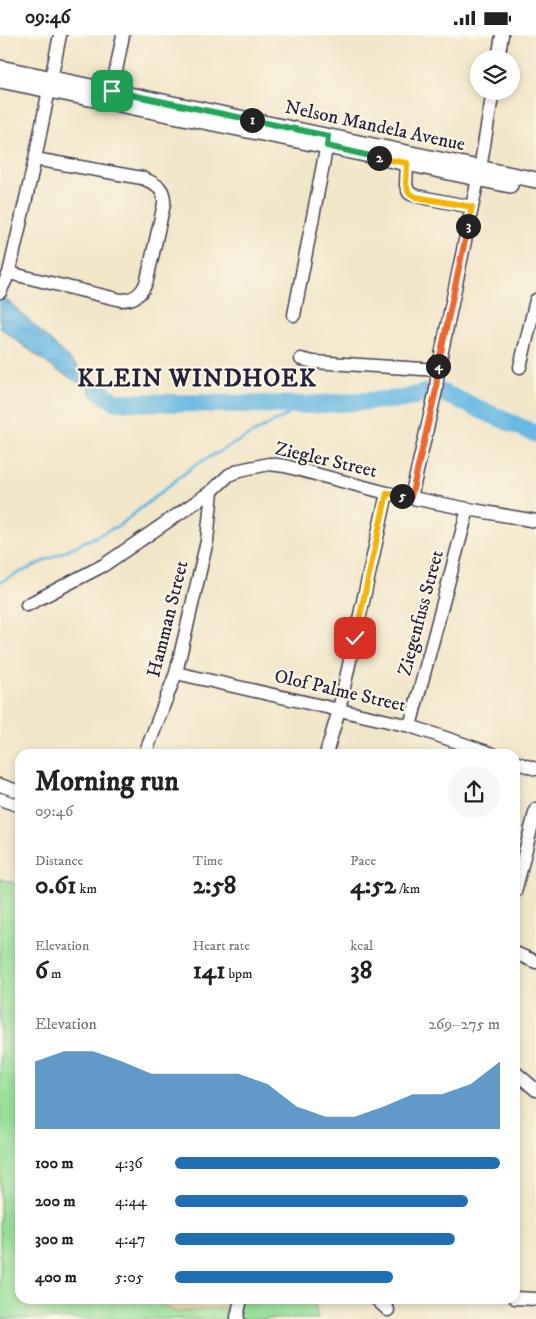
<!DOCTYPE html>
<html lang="en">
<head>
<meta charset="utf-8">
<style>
	:root { --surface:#fff; --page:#f6f6f6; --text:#222; --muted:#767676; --accent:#1f6fb2 }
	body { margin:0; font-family:"IM FELL DW Pica",serif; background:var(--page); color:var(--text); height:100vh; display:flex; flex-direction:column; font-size:19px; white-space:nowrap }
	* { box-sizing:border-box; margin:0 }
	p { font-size:16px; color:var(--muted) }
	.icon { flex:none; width:28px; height:28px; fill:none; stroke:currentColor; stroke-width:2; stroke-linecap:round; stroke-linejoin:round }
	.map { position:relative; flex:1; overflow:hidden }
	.drawer { position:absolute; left:15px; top:714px; width:505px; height:555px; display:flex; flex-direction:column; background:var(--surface); border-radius:15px; box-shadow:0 2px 8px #0003 }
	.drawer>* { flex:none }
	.fabs { position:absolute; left:470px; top:15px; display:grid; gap:10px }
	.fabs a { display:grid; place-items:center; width:50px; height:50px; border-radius:50%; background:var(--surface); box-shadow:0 2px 8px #0003; font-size:25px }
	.pin { position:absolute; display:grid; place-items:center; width:42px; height:42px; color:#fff; margin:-21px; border-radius:10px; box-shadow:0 2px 8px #0006 }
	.km { position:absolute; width:25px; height:25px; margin:-12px; border-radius:50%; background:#222; color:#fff; font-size:14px; line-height:25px; text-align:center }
	.round { display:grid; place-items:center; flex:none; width:52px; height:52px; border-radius:26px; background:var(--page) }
	.headline { display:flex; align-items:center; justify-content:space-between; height:85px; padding:0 20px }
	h1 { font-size:28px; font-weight:800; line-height:38px }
	.metrics { display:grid; grid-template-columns:repeat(3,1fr); gap:8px; height:85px; padding:5px 20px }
	.metrics div { display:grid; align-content:center }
	.metrics b { font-size:25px; font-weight:800 }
	.metrics small { font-size:14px; font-weight:400 }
	.metrics p { font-size:14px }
	.chart { height:140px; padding:10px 20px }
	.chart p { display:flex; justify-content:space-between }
	.chart svg { width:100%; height:90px; margin-top:5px; fill:var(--accent); opacity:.7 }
	ul { padding:0 20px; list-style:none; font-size:16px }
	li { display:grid; grid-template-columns:80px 60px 1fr; align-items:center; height:38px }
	li i { height:12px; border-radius:6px; background:var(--accent) }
	.status { display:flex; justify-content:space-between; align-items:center; height:35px; padding:0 25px; background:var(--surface); direction:ltr }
	.status svg { height:14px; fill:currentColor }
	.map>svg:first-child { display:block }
</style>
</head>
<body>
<div class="status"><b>09:46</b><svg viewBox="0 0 49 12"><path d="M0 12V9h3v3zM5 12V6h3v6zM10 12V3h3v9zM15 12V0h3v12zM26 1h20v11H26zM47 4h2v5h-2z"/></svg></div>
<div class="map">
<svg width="536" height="1284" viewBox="0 0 536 1284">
	<defs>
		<pattern id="sand-dots" width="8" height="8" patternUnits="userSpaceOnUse" patternTransform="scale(1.25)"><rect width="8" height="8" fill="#eeda9e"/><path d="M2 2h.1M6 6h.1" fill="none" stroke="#ccbb89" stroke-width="1.8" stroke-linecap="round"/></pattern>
		<pattern id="water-ripples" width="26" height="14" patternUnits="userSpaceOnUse" patternTransform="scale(1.25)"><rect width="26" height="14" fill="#67b8e2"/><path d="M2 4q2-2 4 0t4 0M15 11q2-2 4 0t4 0" fill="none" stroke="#5495b8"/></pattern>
	</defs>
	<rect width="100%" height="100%" fill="#fcf5e5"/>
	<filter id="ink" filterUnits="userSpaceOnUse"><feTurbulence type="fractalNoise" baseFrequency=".02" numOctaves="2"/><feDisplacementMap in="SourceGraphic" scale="10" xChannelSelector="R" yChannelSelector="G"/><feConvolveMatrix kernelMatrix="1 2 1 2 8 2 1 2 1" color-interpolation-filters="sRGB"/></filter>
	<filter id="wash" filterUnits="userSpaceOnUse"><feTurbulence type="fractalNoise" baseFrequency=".0096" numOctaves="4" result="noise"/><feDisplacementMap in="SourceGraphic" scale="20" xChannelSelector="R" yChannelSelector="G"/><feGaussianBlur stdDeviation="1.12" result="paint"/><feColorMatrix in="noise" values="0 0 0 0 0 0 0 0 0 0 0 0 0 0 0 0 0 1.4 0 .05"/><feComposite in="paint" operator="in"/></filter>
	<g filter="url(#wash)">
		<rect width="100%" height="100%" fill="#f2e6c9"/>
		<path fill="#96df99" stroke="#5c806a" d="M0,844L20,849V1264H314L318,1284H0Z"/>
		<path fill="url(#sand-dots)" stroke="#887e6c" d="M156,1264H238L231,1272L175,1277L158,1268Z"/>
		<path fill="url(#water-ripples)" stroke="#446d8e" d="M0,258L115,367L56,335L0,293Z"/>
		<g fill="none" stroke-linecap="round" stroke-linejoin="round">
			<path stroke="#67b8e2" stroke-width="3" d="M0,547L120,490L195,430L305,370"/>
			<path stroke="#67b8e2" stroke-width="18" d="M97,354L115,367L305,370L403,364L436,355L536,399"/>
		</g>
	</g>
	<g filter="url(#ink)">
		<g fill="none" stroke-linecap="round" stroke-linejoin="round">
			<defs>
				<path id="minor" d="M498,24L502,0
					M112,56L123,0
					M407,128L406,150L409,158L416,161L472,172
					M9,238L121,265C135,265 143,258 147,245L164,169C165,152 156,149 142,143L35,124
					M0,257L9,238L35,124L60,0
					M294,280L328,104
					M301,324L314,327L438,335
					M520,332L536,265
					M411,462L436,355L438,335L480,134L493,56
					M27,570L104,530L212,456L229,440L240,435L269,429L285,431L387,458L468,474L536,486
					M176,638L410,691L493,719
					M410,691L468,474
					M145,719L176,638L207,506L212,456
					M326,719L339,675L387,458
					M515,727L536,734
					M0,750L20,757
					M0,764L20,771
					M515,857L536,774
					M515,918L536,927
					M515,1037L536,1055
					M515,1263L536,1264
					M376,1264L388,1275
					M238,1284L237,1282L241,1264"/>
				<path id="major" d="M0,33L536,145
					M0,45L327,111L510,150"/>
			</defs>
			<use href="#minor" stroke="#413f50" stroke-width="15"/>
			<use href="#major" stroke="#413f50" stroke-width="18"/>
			<use href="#minor" stroke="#fff" stroke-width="12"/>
			<use href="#major" stroke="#fff" stroke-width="15"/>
		</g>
	</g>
	<g fill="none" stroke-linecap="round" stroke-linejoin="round" filter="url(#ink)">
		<defs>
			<path id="split-1" d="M112,56L252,85"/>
			<path id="split-2" d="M252,85L328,101L327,111L379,123"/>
			<path id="split-3" d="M379,123L407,128L406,150L409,158L416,162L472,172L468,191"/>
			<path id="split-4" d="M438,331L468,191"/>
			<path id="split-5" d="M402,461L411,462L436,355L438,331"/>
			<path id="split-6" d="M355,603L387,458L402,461"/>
		</defs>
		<use href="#split-1" stroke="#fff" stroke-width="10"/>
		<use href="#split-2" stroke="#fff" stroke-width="10"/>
		<use href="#split-3" stroke="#fff" stroke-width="10"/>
		<use href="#split-4" stroke="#fff" stroke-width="10"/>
		<use href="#split-5" stroke="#fff" stroke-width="10"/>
		<use href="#split-6" stroke="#fff" stroke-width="10"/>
		<use href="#split-1" stroke="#22a559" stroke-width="6"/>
		<use href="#split-2" stroke="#22a559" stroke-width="6"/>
		<use href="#split-3" stroke="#f5b400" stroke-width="6"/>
		<use href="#split-4" stroke="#f0652b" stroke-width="6"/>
		<use href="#split-5" stroke="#f0652b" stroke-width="6"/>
		<use href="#split-6" stroke="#f5b400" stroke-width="6"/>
	</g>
	<g text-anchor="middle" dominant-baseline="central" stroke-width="4.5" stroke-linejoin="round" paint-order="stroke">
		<g font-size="19" fill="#22223b" stroke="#fcf5e5">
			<text transform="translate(375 91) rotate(12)">Nelson Mandela Avenue</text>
			<text transform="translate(326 425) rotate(13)">Ziegler Street</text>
			<text transform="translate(421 578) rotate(-75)">Ziegenfuss Street</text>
			<text transform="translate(168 584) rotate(-76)">Hamman Street</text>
			<text transform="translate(340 656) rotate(13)">Olof Palme Street</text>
		</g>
		<g font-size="24" font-weight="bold" letter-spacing="1" fill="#22223b" stroke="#fcf5e5">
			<text x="197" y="344">KLEIN WINDHOEK</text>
		</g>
	</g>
</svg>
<div class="fabs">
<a><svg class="icon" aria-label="layers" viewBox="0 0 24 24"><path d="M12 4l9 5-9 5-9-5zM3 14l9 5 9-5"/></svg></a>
</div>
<div class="pin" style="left:112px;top:56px;background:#1e9e55"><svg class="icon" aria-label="arrive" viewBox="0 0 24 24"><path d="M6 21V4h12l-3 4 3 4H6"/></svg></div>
<div class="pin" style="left:355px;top:603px;background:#d93025"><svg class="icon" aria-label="check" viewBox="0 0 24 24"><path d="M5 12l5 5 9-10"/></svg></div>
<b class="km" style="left:252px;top:85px">1</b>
<b class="km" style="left:379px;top:123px">2</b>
<b class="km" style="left:468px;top:191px">3</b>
<b class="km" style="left:438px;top:331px">4</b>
<b class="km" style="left:402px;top:461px">5</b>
<section class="drawer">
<div class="headline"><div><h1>Morning run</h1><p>09:46</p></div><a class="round"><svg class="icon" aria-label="share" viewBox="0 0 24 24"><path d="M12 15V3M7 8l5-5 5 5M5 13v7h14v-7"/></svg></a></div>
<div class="metrics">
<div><p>Distance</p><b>0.61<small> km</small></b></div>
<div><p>Time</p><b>2:58</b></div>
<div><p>Pace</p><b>4:52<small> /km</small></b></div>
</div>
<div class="metrics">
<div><p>Elevation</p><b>6<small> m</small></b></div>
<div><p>Heart rate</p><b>141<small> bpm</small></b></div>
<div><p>kcal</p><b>38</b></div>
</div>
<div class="chart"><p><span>Elevation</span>269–275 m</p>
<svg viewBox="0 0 160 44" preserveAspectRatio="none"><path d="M0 44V11L10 6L20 6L30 11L40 17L50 17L60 17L70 17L80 22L90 33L100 38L110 38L120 33L130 27L140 27L150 22L160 11V44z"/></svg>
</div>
<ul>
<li><b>100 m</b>4:36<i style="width:100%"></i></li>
<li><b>200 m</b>4:44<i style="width:90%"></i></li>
<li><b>300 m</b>4:47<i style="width:86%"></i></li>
<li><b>400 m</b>5:05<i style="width:67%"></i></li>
</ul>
</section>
</div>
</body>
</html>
